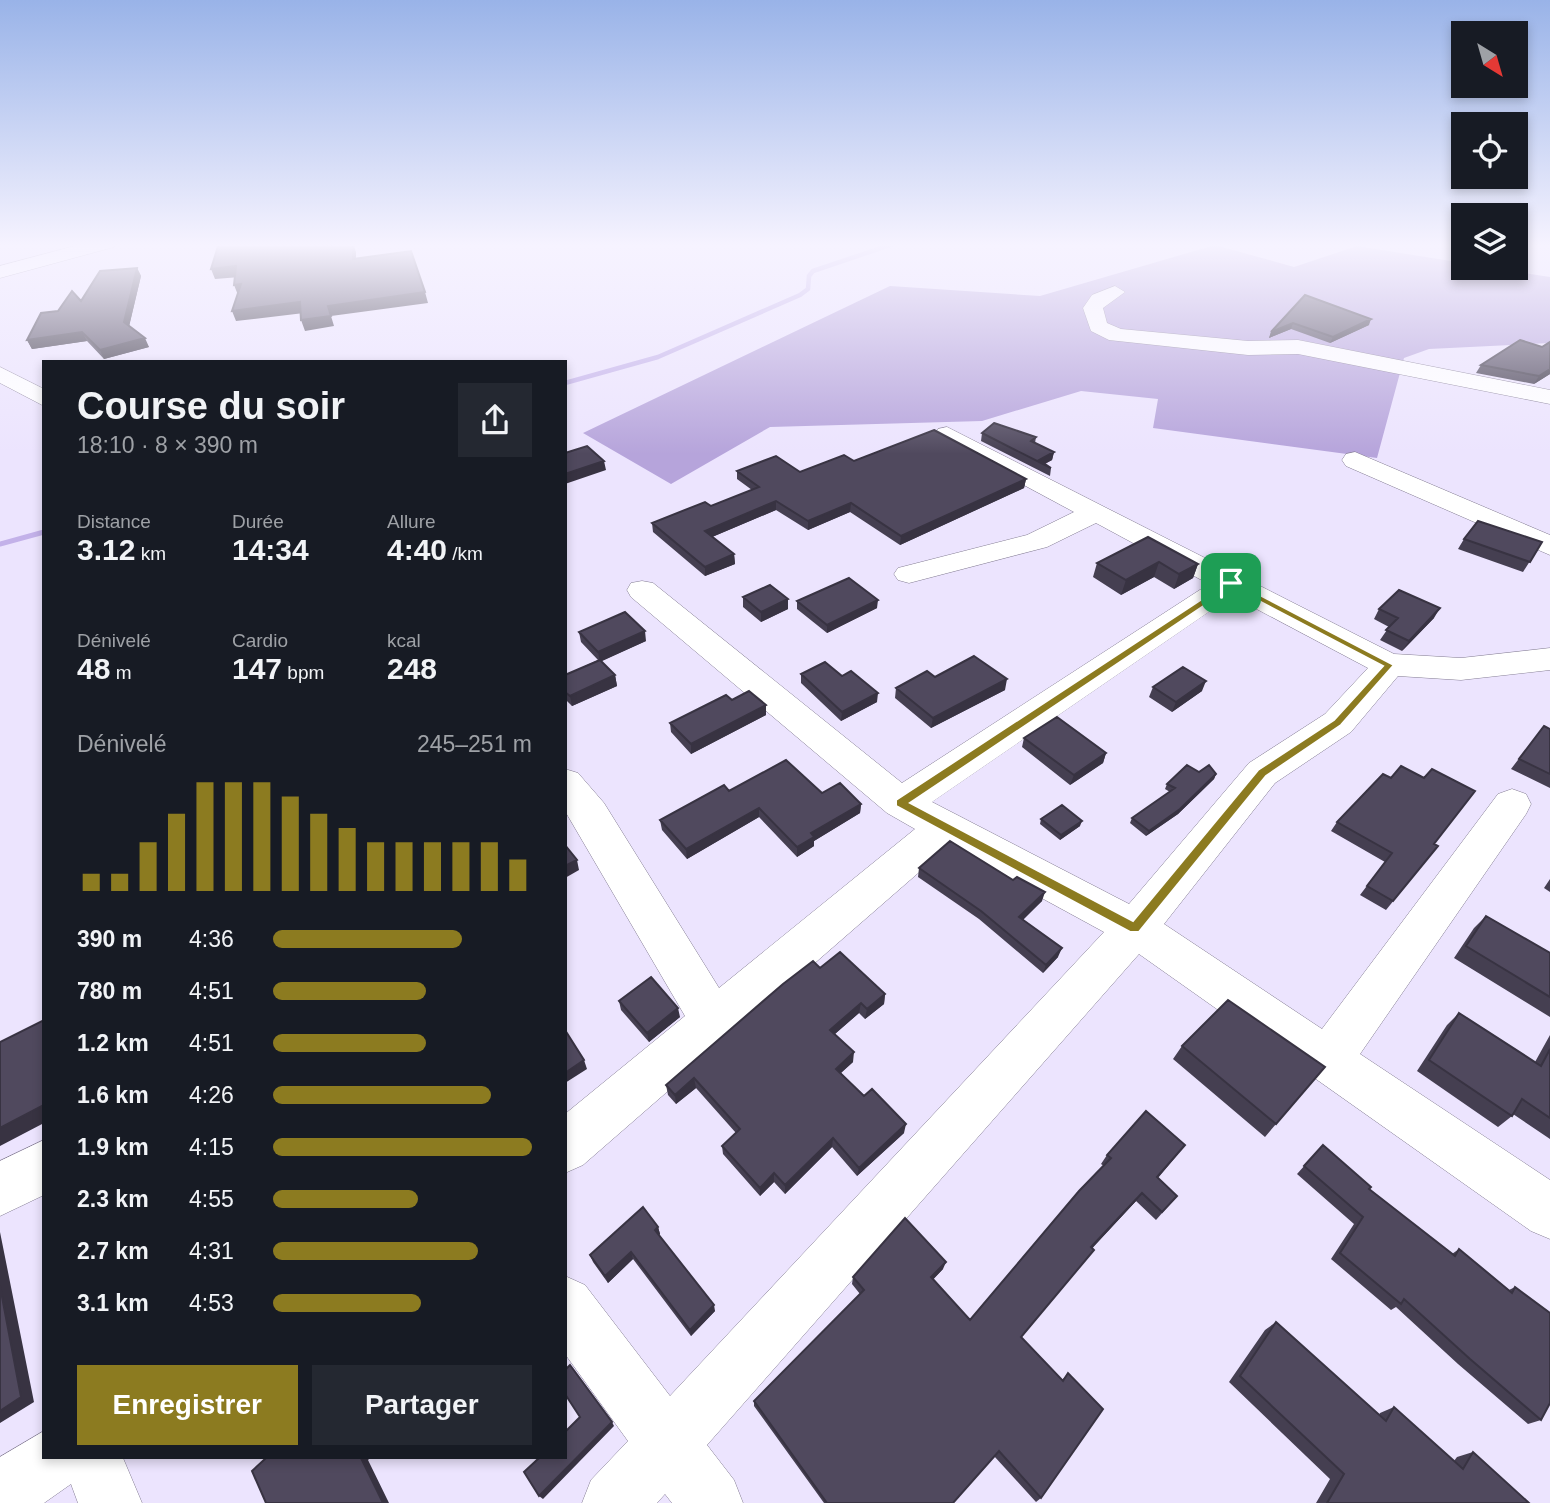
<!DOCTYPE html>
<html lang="fr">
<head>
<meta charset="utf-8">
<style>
	:root { --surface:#171b24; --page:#242831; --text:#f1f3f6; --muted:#9ea1a6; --accent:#8c7b20 }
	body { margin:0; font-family:Helvetica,sans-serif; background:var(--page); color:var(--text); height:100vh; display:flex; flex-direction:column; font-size:26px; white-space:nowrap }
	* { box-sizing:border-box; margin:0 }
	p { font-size:23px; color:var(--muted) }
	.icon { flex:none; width:38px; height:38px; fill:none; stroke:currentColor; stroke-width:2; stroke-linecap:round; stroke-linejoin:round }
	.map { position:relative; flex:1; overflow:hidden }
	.sheet { position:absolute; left:42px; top:360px; width:525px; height:1099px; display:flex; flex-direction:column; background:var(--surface); border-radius:0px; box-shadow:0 4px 10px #0003 }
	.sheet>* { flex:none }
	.needle { width:46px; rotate:143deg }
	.fabs { position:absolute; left:1451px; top:21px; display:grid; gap:14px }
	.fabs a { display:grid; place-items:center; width:77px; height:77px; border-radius:0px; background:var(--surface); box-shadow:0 4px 10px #0003; font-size:35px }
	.pin { position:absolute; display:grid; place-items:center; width:60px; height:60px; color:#fff; margin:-30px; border-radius:14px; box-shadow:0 4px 10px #0006 }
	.round { display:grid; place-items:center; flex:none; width:74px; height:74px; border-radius:0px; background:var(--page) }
	.overview { display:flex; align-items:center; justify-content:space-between; height:119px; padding:0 35px }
	h1 { font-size:38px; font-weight:700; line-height:52px }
	.metrics { display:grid; grid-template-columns:repeat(3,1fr); gap:10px; height:119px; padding:7px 35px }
	.metrics div { display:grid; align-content:center }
	.metrics b { font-size:30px; font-weight:700 }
	.metrics small { font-size:19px; font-weight:400 }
	.metrics p { font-size:19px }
	.chart { height:196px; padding:14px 35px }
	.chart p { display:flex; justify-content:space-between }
	.chart svg { width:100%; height:126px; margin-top:7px; stroke:var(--accent); stroke-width:6 }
	.cta { display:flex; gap:14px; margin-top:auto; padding:14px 35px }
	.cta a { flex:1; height:80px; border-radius:0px; background:var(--accent); color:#fff; font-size:28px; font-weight:700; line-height:80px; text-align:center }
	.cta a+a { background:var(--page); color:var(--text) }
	ul { padding:0 35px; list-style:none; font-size:23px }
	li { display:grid; grid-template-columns:112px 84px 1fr; align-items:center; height:52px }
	li i { height:18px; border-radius:9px; background:var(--accent) }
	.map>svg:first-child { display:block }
</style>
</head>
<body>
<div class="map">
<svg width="1550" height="1503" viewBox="0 0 1550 1503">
	<rect width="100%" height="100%" fill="#ece4fe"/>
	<path fill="#b6a4db" d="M1215,245L1294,267L1357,246L1463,263V268H1493L1550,277V343L1429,349L1404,358L1377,458L1153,428L1158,399L1081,391L982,421L770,427L671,484L583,433L890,286L1040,296Z"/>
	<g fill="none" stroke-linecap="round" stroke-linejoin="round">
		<path stroke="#c3b1e9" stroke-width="4.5" d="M565,383L658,357L800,295L808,289L809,276L813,271L896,243"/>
		<path stroke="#c3b1e9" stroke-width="5" d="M0,544L44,532"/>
		<defs>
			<path id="minor" d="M86,243H117L114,247L0,278V266Z
				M1115,286L1125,292L1103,308L1107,323L1121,329L1248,341L1298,340L1550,390V404L1298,354L1248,355L1109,340L1091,331L1083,308L1092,295Z
				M0,367L44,389V406L0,383Z
				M947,427L1394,654L1461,658L1550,648V670L1461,680L1398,676L1351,732L1275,783L1164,924L1322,1029L1498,794L1512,789L1526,794L1531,804L1526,814L1360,1054L1550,1180V1239L1531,1231L1139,954L707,1445L734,1480L743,1503H672L665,1494L657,1503H582L591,1480L628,1441L565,1354V1276L585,1285L670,1396L1104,932L948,847L583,1165L565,1173V1114L685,1016L565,811V769L578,773L604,803L719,988L915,829L887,813L631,597L627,590L631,583L642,581L653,583L902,783L1209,584L1096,523L1047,547L909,583L898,580L894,574L898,568L1027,535L1074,512L938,439L935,434L938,429ZM1232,596L1368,668L1325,714L1249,763L1129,904L932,802Z
				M1355,452L1550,535V555L1346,466L1342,460L1346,454Z
				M44,1140V1195L0,1216V1161Z
				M44,1431V1458H123L142,1503H78L71,1484L44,1503H0V1457Z"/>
		</defs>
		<use href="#minor" stroke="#837c92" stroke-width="1"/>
		<use href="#minor" fill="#fff" fill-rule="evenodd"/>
	</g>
	<path fill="#453f51" d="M137,268L141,276L129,326L149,347L104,359L87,341L32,349L27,340L58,311L81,301Z
		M1305,295L1369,325L1330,343L1291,329L1269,338L1271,332Z
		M1542,347L1550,374L1534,384L1476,373L1481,365Z
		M982,433L1036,437L1035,443L1054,452L1052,460L1045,464L1051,468L1050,476L981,441Z
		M854,461L1026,479L1024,488L900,545L850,512L808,530L776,510L712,537L734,554L735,564L705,576L653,532L652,523L711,506L752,490L737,479V471L800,472Z
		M1148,537L1198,564L1193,578L1174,589L1154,577L1121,595L1093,577L1097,563Z
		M1464,539L1542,542L1523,572L1458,549Z
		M743,597L788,599V609L761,622L743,607Z
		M797,601L877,608L827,633L797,609Z
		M1379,609L1434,618L1402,651L1380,640L1389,627L1374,619Z
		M579,632L646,641L601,661L615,675L617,686L572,706L565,699V675L598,660L581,642Z
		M801,674L842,676L877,702L841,721L801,683Z
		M935,677L1005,690L931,728L895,698L896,688Z
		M1153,687L1202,691L1172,712L1149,697Z
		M732,700L766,705V715L691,754L671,732L670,723Z
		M1544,726L1550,729V788L1511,769Z
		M1024,738L1106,753L1103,763L1070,785L1022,747Z
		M1199,772L1216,774L1214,779L1178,814L1146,836L1130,823L1132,818L1170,792L1165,789L1167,784Z
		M729,791L822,793L861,804L860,813L814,841V846L797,857L759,817L687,859L662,830L660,820Z
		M1041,819L1080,826L1060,840L1040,824Z
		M1337,822L1434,844L1438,846L1386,910L1360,895L1385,862L1331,831Z
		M919,868L1042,901L1023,919L1058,957L1043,973L979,919L918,877Z
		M1550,879V892L1544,888Z
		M1486,916L1550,953V1017L1454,958L1474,928Z
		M820,968L885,994L884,1004L865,1019L859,1013L835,1034L853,1062L841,1073L864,1096L904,1133L857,1176L832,1147L785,1194L774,1182L760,1196L723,1154L722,1146L736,1133L696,1088L676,1104L668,1095L666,1085Z
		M619,1001L680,1017L649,1042L621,1010Z
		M1459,1013L1535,1062L1550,1035V1139L1513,1114L1512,1116L1498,1127L1417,1071L1447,1025Z
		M1182,1046L1276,1124L1265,1137L1173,1059Z
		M1323,1145L1369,1189L1452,1254L1459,1249L1509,1290L1515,1287L1541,1420L1528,1424L1458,1364L1396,1307L1391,1310L1331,1259L1354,1224L1297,1174Z
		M1178,1154L1158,1178L1177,1196L1156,1220L1136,1201L1092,1248L1021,1338L1062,1380L1068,1373L1041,1498L1036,1502L994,1456L953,1503H824L754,1406V1401L860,1294L852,1284L853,1277L943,1269L933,1279L970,1320L1104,1166L1101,1164L1107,1155Z
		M658,1227L660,1234L659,1235L715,1311L691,1336L633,1259L608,1283L593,1262L590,1255Z
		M1276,1322L1379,1415L1380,1413L1394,1407L1454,1461L1457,1457L1473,1452L1529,1503H1316L1330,1479L1229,1382L1265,1330Z"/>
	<path fill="#383342" d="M353,243L356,252V269L353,259Z
		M236,266L240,277L215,279L211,269Z
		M137,268L141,276L128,331L124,322Z
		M241,284L238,295L234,285Z
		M425,292L428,303L331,316L334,326L305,331L301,320L328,306Z
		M300,302L304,313L236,321L232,311Z
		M1371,319L1369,325L1330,343L1333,337Z
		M1293,323L1291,329L1269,338L1271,332Z
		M82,332L87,341L32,349L27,340Z
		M145,338L149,347L104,359L100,350Z
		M1550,369V374L1534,384L1539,376Z
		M1054,452L1052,460L1044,464L1039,460Z
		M604,461L606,470L565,484V474Z
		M1026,479L1024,488L900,545L901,536Z
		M776,501V510L705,540V531Z
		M851,503L850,512L808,530V521Z
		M734,554L735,564L705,576V567Z
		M1159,562L1154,577L1121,595L1126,580Z
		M1198,564L1193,578L1174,589L1179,574Z
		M788,599V609L761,622V612Z
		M878,600L877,608L827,633V625Z
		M1440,608L1434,618L1402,651L1409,641Z
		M645,631L646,641L600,662L598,652Z
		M615,675L617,686L572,706L570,696Z
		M1007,679L1005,690L931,728L933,718Z
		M1206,681L1202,691L1172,712L1176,702Z
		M878,693L877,702L841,721L842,712Z
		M766,705V715L691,754V744Z
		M1106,753L1103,763L1070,785L1074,775Z
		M1216,774L1214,779L1178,814L1146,836L1149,831Z
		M861,804L860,813L814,841V846L797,857V847L811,833Z
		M759,808V817L687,859L686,849Z
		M1082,821L1080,826L1060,840L1061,835Z
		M577,860L579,870L565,878V866Z
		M1045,892L1042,901L1017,926L1019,917Z
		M1062,948L1058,957L1043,973L1046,965Z
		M885,994L884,1004L865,1019L867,1009Z
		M861,1003L859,1013L829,1039L830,1030Z
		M678,1008L680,1017L649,1042L647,1033Z
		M854,1052L853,1062L835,1078L836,1069Z
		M584,1060L587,1069L565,1083V1073Z
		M694,1078L696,1088L676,1104L675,1095Z
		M44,1105V1123L0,1146V1128Z
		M906,1124L904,1133L857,1176L859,1168Z
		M833,1138L832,1147L785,1194V1185Z
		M774,1173V1182L760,1196V1188Z
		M1142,1193L1136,1201L1086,1255L1091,1247Z
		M658,1227L660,1234L657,1237L655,1230Z
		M0,1232L34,1402L0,1423Z
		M631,1252L633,1259L608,1283L605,1276Z
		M946,1262L943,1269L929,1284L931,1277Z
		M714,1305L715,1311L691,1336L690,1330Z
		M612,1422L614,1426L543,1499L539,1496Z
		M361,1458H370L368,1460L389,1503H383Z"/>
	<path fill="#50495e" stroke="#383342" stroke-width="2" d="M219,243H325V245L353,243V259L411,251L425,292L328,306L331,316L301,320L300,302L232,311L241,284L234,285L236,266L211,269Z
		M137,268L124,322L145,338L100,350L82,332L27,340L41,313L58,311L72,291L81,301L100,271Z
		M1305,295L1371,319L1333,337L1293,323L1271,332Z
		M1520,340L1542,347L1550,342V369L1539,376L1481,365Z
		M994,423L1036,437L1031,441L1054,452L1039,460L1051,468L982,433Z
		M934,430L1026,479L901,536L851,503L808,521L776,501L705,531L734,554L705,567L652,523L705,502L711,506L759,487L737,471L776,456L800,472L844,455L854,461Z
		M587,446L604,461L565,474V453Z
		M1478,521L1542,542L1530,562L1464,539Z
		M1148,537L1198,564L1179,574L1159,562L1126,580L1097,563Z
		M849,578L878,600L827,625L797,601Z
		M770,585L788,599L761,612L743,597Z
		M1399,590L1440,608L1409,641L1386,630L1398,618L1379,609Z
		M625,612L645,631L598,652L579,632Z
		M974,656L1007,679L933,718L896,688L927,671L935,677Z
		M600,660L615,675L570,696L565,692V675Z
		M825,662L842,676L851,671L878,693L842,712L801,674Z
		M1183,667L1206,681L1176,702L1153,687Z
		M749,691L766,705L691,744L670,723L726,695L732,700Z
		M1057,717L1106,753L1074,775L1024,738Z
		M1544,726L1550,729V774L1519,759Z
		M786,760L822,793L840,783L861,804L811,833L814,837L797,847L759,808L686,849L660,820L724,785L729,791Z
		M1187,765L1199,772L1209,765L1216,774L1180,809L1149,831L1132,818L1175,788L1167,784Z
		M1401,766L1424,778L1432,769L1475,791L1434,844L1438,846L1393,901L1367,886L1392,853L1337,822L1383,774L1391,778Z
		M1062,805L1082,821L1061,835L1041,819Z
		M950,841L1013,880L1017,877L1045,892L1019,917L1062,948L1046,965L981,911L919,868Z
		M565,845L577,860L565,866Z
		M1486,916L1550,953V997L1466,946Z
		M840,952L885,994L867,1009L861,1003L830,1030L854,1052L836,1069L864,1096L872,1089L906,1124L859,1168L833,1138L785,1185L774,1173L760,1188L722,1146L740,1129L694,1078L675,1095L666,1085L783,984L813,961L820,968Z
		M651,977L678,1008L647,1033L619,1001Z
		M1228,1000L1325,1067L1276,1124L1182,1046Z
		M1459,1013L1541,1066L1550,1049V1118L1522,1099L1512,1116L1429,1060Z
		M44,1020V1105L0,1128V1042Z
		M565,1030L584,1060L565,1073Z
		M1146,1111L1185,1145L1157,1177L1177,1196L1162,1212L1142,1193L1091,1247L1094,1250L1021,1337L1063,1381L1068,1373L1103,1409L1041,1498L999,1451L953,1503H827L754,1401L864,1290L853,1277L905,1218L946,1262L931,1277L970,1320L1079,1191L1111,1158L1107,1155Z
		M1323,1145L1371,1187L1369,1189L1455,1256L1459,1249L1512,1293L1515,1287L1550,1313V1403L1541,1420L1470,1359L1404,1299L1401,1304L1340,1253L1363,1217L1304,1166Z
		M643,1207L658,1227L655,1230L714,1305L690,1330L631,1252L605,1276L590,1255Z
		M0,1286L21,1397L0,1411Z
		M1276,1322L1386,1421L1394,1407L1463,1469L1473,1452L1529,1503H1327L1344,1474L1240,1376Z
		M570,1365L612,1422L539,1496L524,1472L539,1458H565V1432L580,1417L565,1394V1370Z
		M266,1458H361L383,1503H266L252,1471Z"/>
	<linearGradient id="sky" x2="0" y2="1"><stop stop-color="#99b3e8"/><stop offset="0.54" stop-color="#f6f3ff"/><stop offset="1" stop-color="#f6f3ff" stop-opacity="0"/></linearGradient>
	<rect width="1550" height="454" fill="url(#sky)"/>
	<path fill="#8c7b20" stroke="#fff" stroke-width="2" fill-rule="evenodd" d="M1231,580L1394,665L1341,725L1266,776L1139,932H1130L896,806V800ZM1232,587L1383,666L1334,720L1258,770L1133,921L910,803Z"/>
</svg>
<div class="fabs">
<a><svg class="needle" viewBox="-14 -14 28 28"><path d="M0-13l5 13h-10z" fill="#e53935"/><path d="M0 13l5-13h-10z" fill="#9ea1a6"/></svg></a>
<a><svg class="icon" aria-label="locate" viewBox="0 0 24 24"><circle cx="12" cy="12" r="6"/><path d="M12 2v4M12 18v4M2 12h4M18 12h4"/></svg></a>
<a><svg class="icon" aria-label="layers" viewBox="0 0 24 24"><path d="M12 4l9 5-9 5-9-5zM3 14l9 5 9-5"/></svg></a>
</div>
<div class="pin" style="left:1231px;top:583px;background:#1e9e55"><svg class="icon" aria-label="arrive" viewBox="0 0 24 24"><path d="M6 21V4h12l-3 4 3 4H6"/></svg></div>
<section class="sheet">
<div class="overview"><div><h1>Course du soir</h1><p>18:10 · 8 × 390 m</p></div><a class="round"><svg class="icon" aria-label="share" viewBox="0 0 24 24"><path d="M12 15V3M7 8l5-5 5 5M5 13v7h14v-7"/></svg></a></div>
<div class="metrics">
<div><p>Distance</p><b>3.12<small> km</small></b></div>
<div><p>Durée</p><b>14:34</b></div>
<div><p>Allure</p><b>4:40<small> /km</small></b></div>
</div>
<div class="metrics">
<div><p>Dénivelé</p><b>48<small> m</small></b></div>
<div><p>Cardio</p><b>147<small> bpm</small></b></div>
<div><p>kcal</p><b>248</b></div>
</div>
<div class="chart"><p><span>Dénivelé</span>245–251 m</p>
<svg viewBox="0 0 160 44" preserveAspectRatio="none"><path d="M5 44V38M15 44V38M25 44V27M35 44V17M45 44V6M55 44V6M65 44V6M75 44V11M85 44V17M95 44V22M105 44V27M115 44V27M125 44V27M135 44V27M145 44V27M155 44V33"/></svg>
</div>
<ul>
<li><b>390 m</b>4:36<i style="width:73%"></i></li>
<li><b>780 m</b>4:51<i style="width:59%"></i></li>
<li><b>1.2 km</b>4:51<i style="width:59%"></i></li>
<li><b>1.6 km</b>4:26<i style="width:84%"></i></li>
<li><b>1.9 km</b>4:15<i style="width:100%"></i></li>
<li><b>2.3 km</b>4:55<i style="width:56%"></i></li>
<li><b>2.7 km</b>4:31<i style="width:79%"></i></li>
<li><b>3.1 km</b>4:53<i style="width:57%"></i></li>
</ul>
<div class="cta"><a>Enregistrer</a><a>Partager</a></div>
</section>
</div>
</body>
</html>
